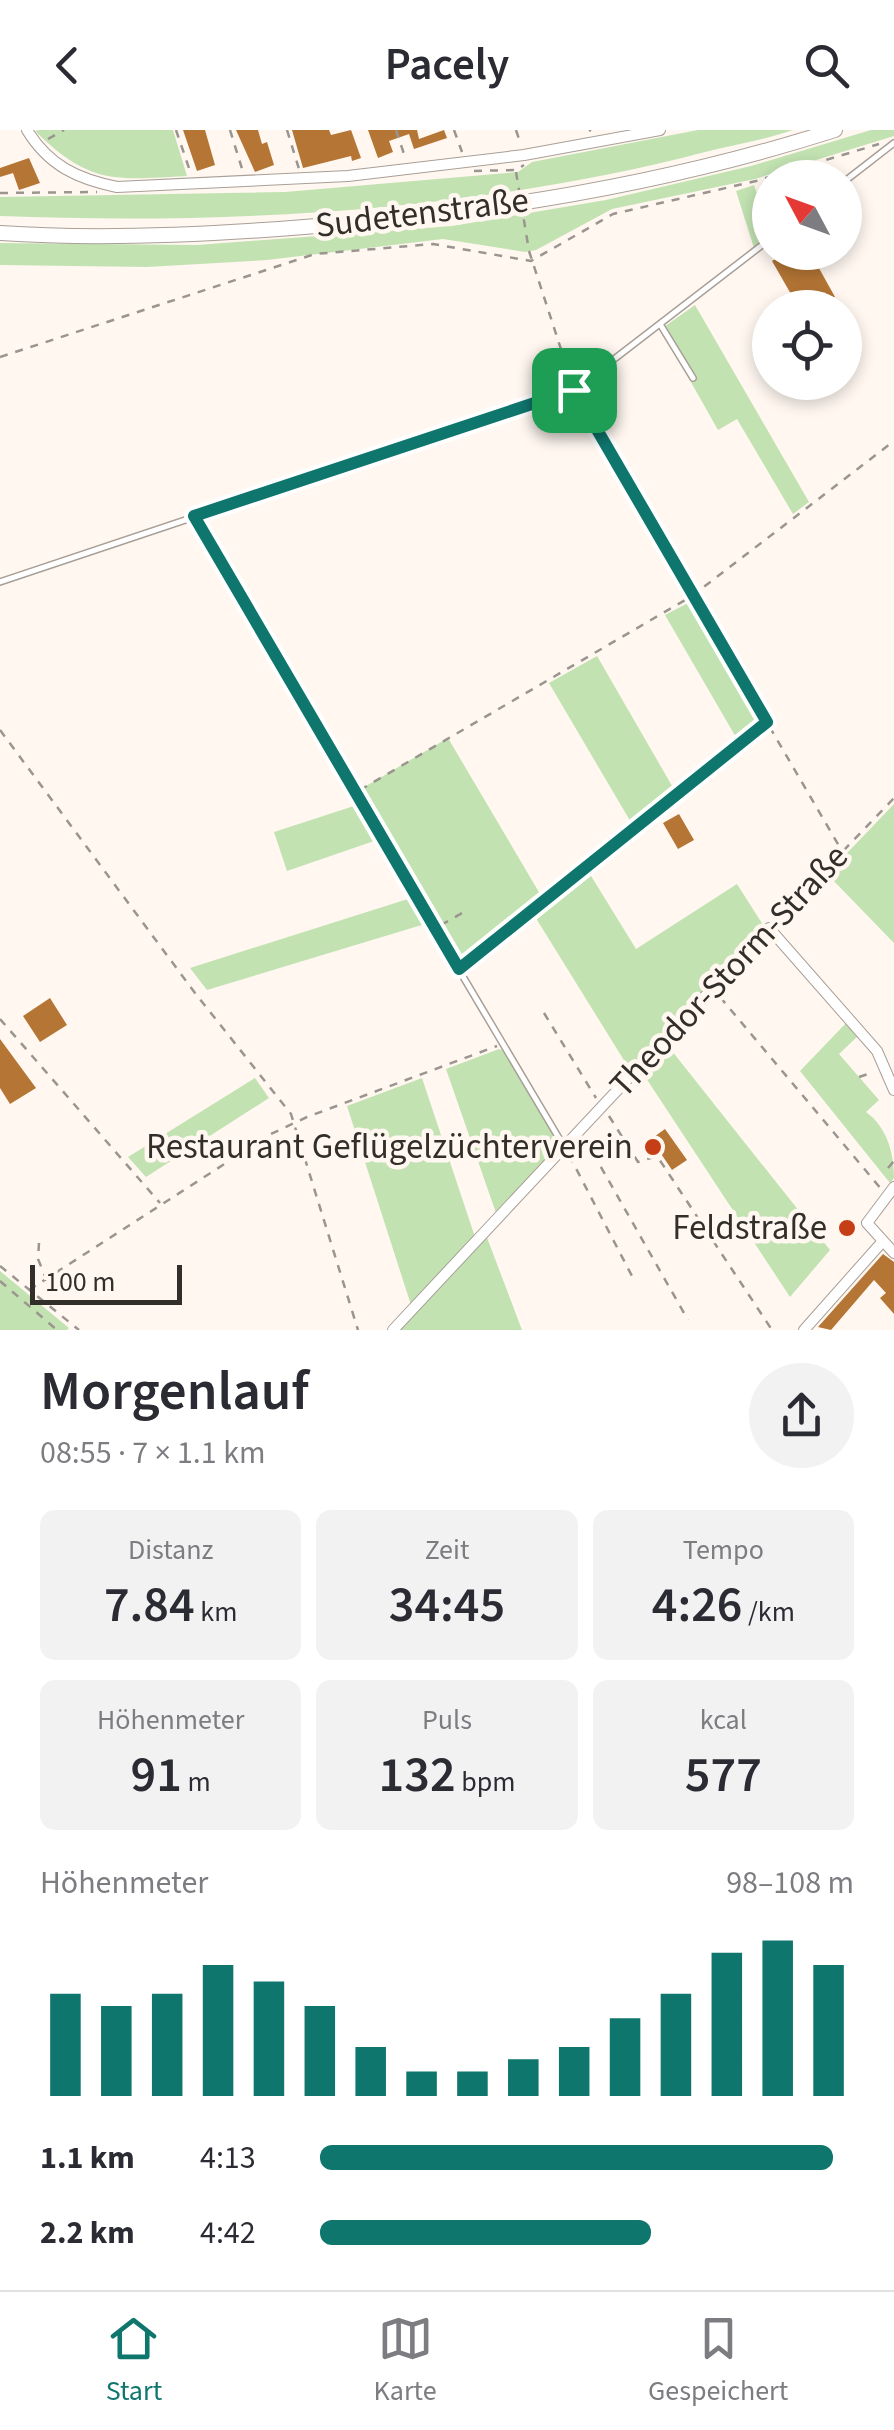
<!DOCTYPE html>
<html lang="de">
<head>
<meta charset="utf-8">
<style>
	:root { --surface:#fff; --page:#f2f2f3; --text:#2b2b33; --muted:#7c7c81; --line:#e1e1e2; --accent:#0f766e }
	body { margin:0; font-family:"Source Sans 3",sans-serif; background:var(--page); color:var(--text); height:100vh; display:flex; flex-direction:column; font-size:38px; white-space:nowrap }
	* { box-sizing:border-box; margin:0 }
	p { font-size:32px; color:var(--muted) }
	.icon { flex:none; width:55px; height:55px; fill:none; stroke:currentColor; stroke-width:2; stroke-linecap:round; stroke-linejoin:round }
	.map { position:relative; height:1200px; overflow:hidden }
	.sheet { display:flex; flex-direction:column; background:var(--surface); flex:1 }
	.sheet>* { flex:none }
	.needle { width:65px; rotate:311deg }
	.controls { position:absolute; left:752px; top:30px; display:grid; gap:20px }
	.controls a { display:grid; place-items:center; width:110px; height:110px; border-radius:50%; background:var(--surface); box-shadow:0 5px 15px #0003; font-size:50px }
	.scale { position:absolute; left:30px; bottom:25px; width:152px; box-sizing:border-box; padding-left:10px; border:5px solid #322f2b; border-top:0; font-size:28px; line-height:35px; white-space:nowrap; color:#322f2b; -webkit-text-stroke:8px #fff7f0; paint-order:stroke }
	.pin { position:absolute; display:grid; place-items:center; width:85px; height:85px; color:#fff; margin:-42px; border-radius:20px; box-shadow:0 5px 15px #0006 }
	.round { display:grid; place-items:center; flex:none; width:105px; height:105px; border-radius:52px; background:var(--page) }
	.headline { display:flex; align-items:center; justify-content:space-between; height:170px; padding:0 40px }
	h1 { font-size:55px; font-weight:600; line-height:75px }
	.stats { display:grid; grid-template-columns:repeat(3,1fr); gap:15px; height:170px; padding:10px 40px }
	.stats div { display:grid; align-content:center; border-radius:15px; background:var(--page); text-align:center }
	.stats b { font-size:50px; font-weight:600 }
	.stats small { font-size:28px; font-weight:400 }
	.stats p { font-size:28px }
	.chart { height:280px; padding:20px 40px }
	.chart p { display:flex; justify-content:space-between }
	.chart svg { width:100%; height:180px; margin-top:10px; stroke:var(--accent); stroke-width:6 }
	ul { padding:0 40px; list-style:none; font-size:32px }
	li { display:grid; grid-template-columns:160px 120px 1fr; align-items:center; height:75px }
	li i { height:25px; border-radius:12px; background:var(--accent) }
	header { display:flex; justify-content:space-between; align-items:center; height:130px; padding:0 40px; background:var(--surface); font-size:45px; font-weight:600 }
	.tabs { display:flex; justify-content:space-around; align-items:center; height:140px; border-top:2px solid var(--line); background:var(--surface); font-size:28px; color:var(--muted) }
	.tabs a { display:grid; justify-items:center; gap:5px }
	.tabs .selected { color:var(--accent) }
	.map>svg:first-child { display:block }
</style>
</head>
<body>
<header><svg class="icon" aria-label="back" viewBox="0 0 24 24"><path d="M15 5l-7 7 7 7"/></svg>Pacely<svg class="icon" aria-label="search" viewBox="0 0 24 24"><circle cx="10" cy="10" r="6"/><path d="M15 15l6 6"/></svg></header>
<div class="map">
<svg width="894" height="1200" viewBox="0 0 894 1200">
	<rect width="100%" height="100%" fill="#fff7f0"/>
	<path fill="#c2e2b2" d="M39,0H173L187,46C115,50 90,55 35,1Z
		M698,0H793C764,10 734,15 705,22C480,81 231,95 0,86V67L285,62L518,42L532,32Z
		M871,0H894V6L755,49L612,79L536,120L525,122L443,109L267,130L147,137L0,135V113L197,115L452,96L606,70L751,36Z
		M754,55L770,105L754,118L736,61Z
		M695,175L809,372L793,384L737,289L718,300L661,199Z
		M688,473L693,475L759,588L737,609L665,485Z
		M597,526L675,661L632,694L549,553Z
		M448,608L543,769L459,836L354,663Z
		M894,674V813L827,744Z
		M357,675L377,710L287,741L274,702Z
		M588,741L636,819L737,754L765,798L630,940L534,785Z
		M411,768L425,794L207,860L190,838Z
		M848,891L859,905L839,924L879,970L866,982C887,997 894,1023 894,1048L890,1053L800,941Z
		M668,916L830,1120L790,1167L642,942Z
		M499,919L505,921L558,1013L557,1018L496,1083L446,939Z
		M255,948L269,968L146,1047L128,1027Z
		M422,948L475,1107L411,1175L347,976Z
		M486,1105L522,1200H398Z
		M0,1141L69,1198L67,1200H0Z"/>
	<path fill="#b47535" d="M183,0H205L215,35L197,41Z
		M236,0H258L262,14L267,12L274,35L255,42Z
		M292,0H329L331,5L351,0L361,28L352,31L351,26L303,38Z
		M368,0H417L419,9L444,0L447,8L414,19L409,4L389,11L393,22L378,28Z
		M29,28L40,53L19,60L13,43L0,47V38Z
		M787,122H810L835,167L816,178H799L772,131Z
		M679,684L694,710L678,719L663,693Z
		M50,868L67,895L40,912L23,886Z
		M0,909L36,958L10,974L0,958Z
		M665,999L687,1030L672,1040L651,1009Z
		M883,1124L894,1132V1184L880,1168L886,1163L874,1150L831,1200L818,1197Z"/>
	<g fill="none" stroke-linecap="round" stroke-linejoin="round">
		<defs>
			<path id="lane" d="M845,51L894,13
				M660,194L693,248
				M0,452L574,260L770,109
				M354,663L563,1015"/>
			<path id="street" d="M27,0C49,36 78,49 117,57L348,46L524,25L660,0
				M894,1057L867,1093L894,1123
				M393,1200L769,798L877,921L894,960
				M804,1200L883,1111"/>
			<path id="secondary" d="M0,103C101,110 204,105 304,97C484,84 663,55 835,0"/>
		</defs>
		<use href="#lane" stroke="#a89f97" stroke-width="8"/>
		<use href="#street" stroke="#a89f97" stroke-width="12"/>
		<use href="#secondary" stroke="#a89f97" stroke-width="16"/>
		<path stroke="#9a958f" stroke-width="2.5" stroke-dasharray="8 8" stroke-linecap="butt" d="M176,0L190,41
			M230,0L243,42
			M287,0L299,39
			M396,0L405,27
			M454,0L462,22
			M516,0L521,15
			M589,1L591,0
			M48,9L64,0
			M474,41L516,40L524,35
			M0,63L97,62
			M529,121L572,253
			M0,227L315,124L433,114L531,131L613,84L756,51L879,14
			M576,265L842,721
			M198,392L351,658
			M0,600L195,863L291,984L358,1200
			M360,660L692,466L894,311
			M777,790L894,668
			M441,795L464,782
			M464,835L765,593
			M720,867L882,1060
			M544,883L596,968
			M0,889L160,1073
			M859,947L874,942
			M609,986L638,1032L657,1026L772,1200
			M585,1009L688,1190
			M569,1025L633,1148
			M888,1038L894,1031
			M39,1113L38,1129L45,1146
			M0,1136L79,1200
			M0,1151L57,1200
			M29,1160L271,1004L307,987L497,916"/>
		<use href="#lane" stroke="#fff" stroke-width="5"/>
		<use href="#street" stroke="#fff" stroke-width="10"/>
		<use href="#secondary" stroke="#fff" stroke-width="14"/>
		<path stroke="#9a958f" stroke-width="2.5" stroke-dasharray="8 8" stroke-linecap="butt" d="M516,42L529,121"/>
	</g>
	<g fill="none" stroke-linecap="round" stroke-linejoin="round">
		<defs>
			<path id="route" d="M574,260L767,592L459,839L194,386Z"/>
		</defs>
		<use href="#route" stroke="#fff" stroke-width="20"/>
		<use href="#route" stroke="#0f766e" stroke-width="12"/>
	</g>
	<g fill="#c63e15" stroke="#fff7f0" stroke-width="4">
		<circle cx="653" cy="1017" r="10"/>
		<circle cx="847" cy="1098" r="10"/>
	</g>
	<g text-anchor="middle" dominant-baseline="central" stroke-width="9" stroke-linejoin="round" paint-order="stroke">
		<g font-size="35" fill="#322f2b" stroke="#fff7f0">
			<text transform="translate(422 83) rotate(-7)">Sudetenstraße</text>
			<text transform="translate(729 841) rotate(-47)">Theodor-Storm-Straße</text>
		</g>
		<g font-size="35" fill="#322f2b" stroke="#fff7f0" text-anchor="end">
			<text x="633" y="1017">Restaurant Geflügelzüchterverein</text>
			<text x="827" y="1098">Feldstraße</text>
		</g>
	</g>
</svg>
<div class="controls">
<a><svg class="needle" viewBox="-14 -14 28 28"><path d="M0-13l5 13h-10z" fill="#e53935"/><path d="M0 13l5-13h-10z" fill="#7c7c81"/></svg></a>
<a><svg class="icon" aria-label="locate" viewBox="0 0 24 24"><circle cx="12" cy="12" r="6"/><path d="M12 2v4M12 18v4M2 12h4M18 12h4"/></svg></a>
</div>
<div class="scale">100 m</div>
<div class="pin" style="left:574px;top:260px;background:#1e9e55"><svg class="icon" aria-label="arrive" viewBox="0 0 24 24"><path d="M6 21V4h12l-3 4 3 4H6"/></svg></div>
</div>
<section class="sheet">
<div class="headline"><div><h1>Morgenlauf</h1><p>08:55 · 7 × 1.1 km</p></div><a class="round"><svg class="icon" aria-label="share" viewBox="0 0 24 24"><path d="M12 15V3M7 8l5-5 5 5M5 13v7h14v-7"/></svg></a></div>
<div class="stats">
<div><p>Distanz</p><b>7.84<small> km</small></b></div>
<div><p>Zeit</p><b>34:45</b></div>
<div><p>Tempo</p><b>4:26<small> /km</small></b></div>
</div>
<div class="stats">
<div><p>Höhenmeter</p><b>91<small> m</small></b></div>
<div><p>Puls</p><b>132<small> bpm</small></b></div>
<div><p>kcal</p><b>577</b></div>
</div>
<div class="chart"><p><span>Höhenmeter</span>98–108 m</p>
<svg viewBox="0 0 160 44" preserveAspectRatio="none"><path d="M5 44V19M15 44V22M25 44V19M35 44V12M45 44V16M55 44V22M65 44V32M75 44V38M85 44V38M95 44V35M105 44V32M115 44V25M125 44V19M135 44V9M145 44V6M155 44V12"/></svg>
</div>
<ul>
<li><b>1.1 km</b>4:13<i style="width:96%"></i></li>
<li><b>2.2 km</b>4:42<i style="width:62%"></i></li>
</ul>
</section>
<nav class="tabs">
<a class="selected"><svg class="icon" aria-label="home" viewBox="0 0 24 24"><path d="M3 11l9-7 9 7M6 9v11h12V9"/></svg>Start</a>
<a><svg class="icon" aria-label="map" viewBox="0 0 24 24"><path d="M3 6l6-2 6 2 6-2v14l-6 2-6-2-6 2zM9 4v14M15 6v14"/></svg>Karte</a>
<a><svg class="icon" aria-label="saved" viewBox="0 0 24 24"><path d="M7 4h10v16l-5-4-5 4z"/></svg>Gespeichert</a>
</nav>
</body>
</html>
